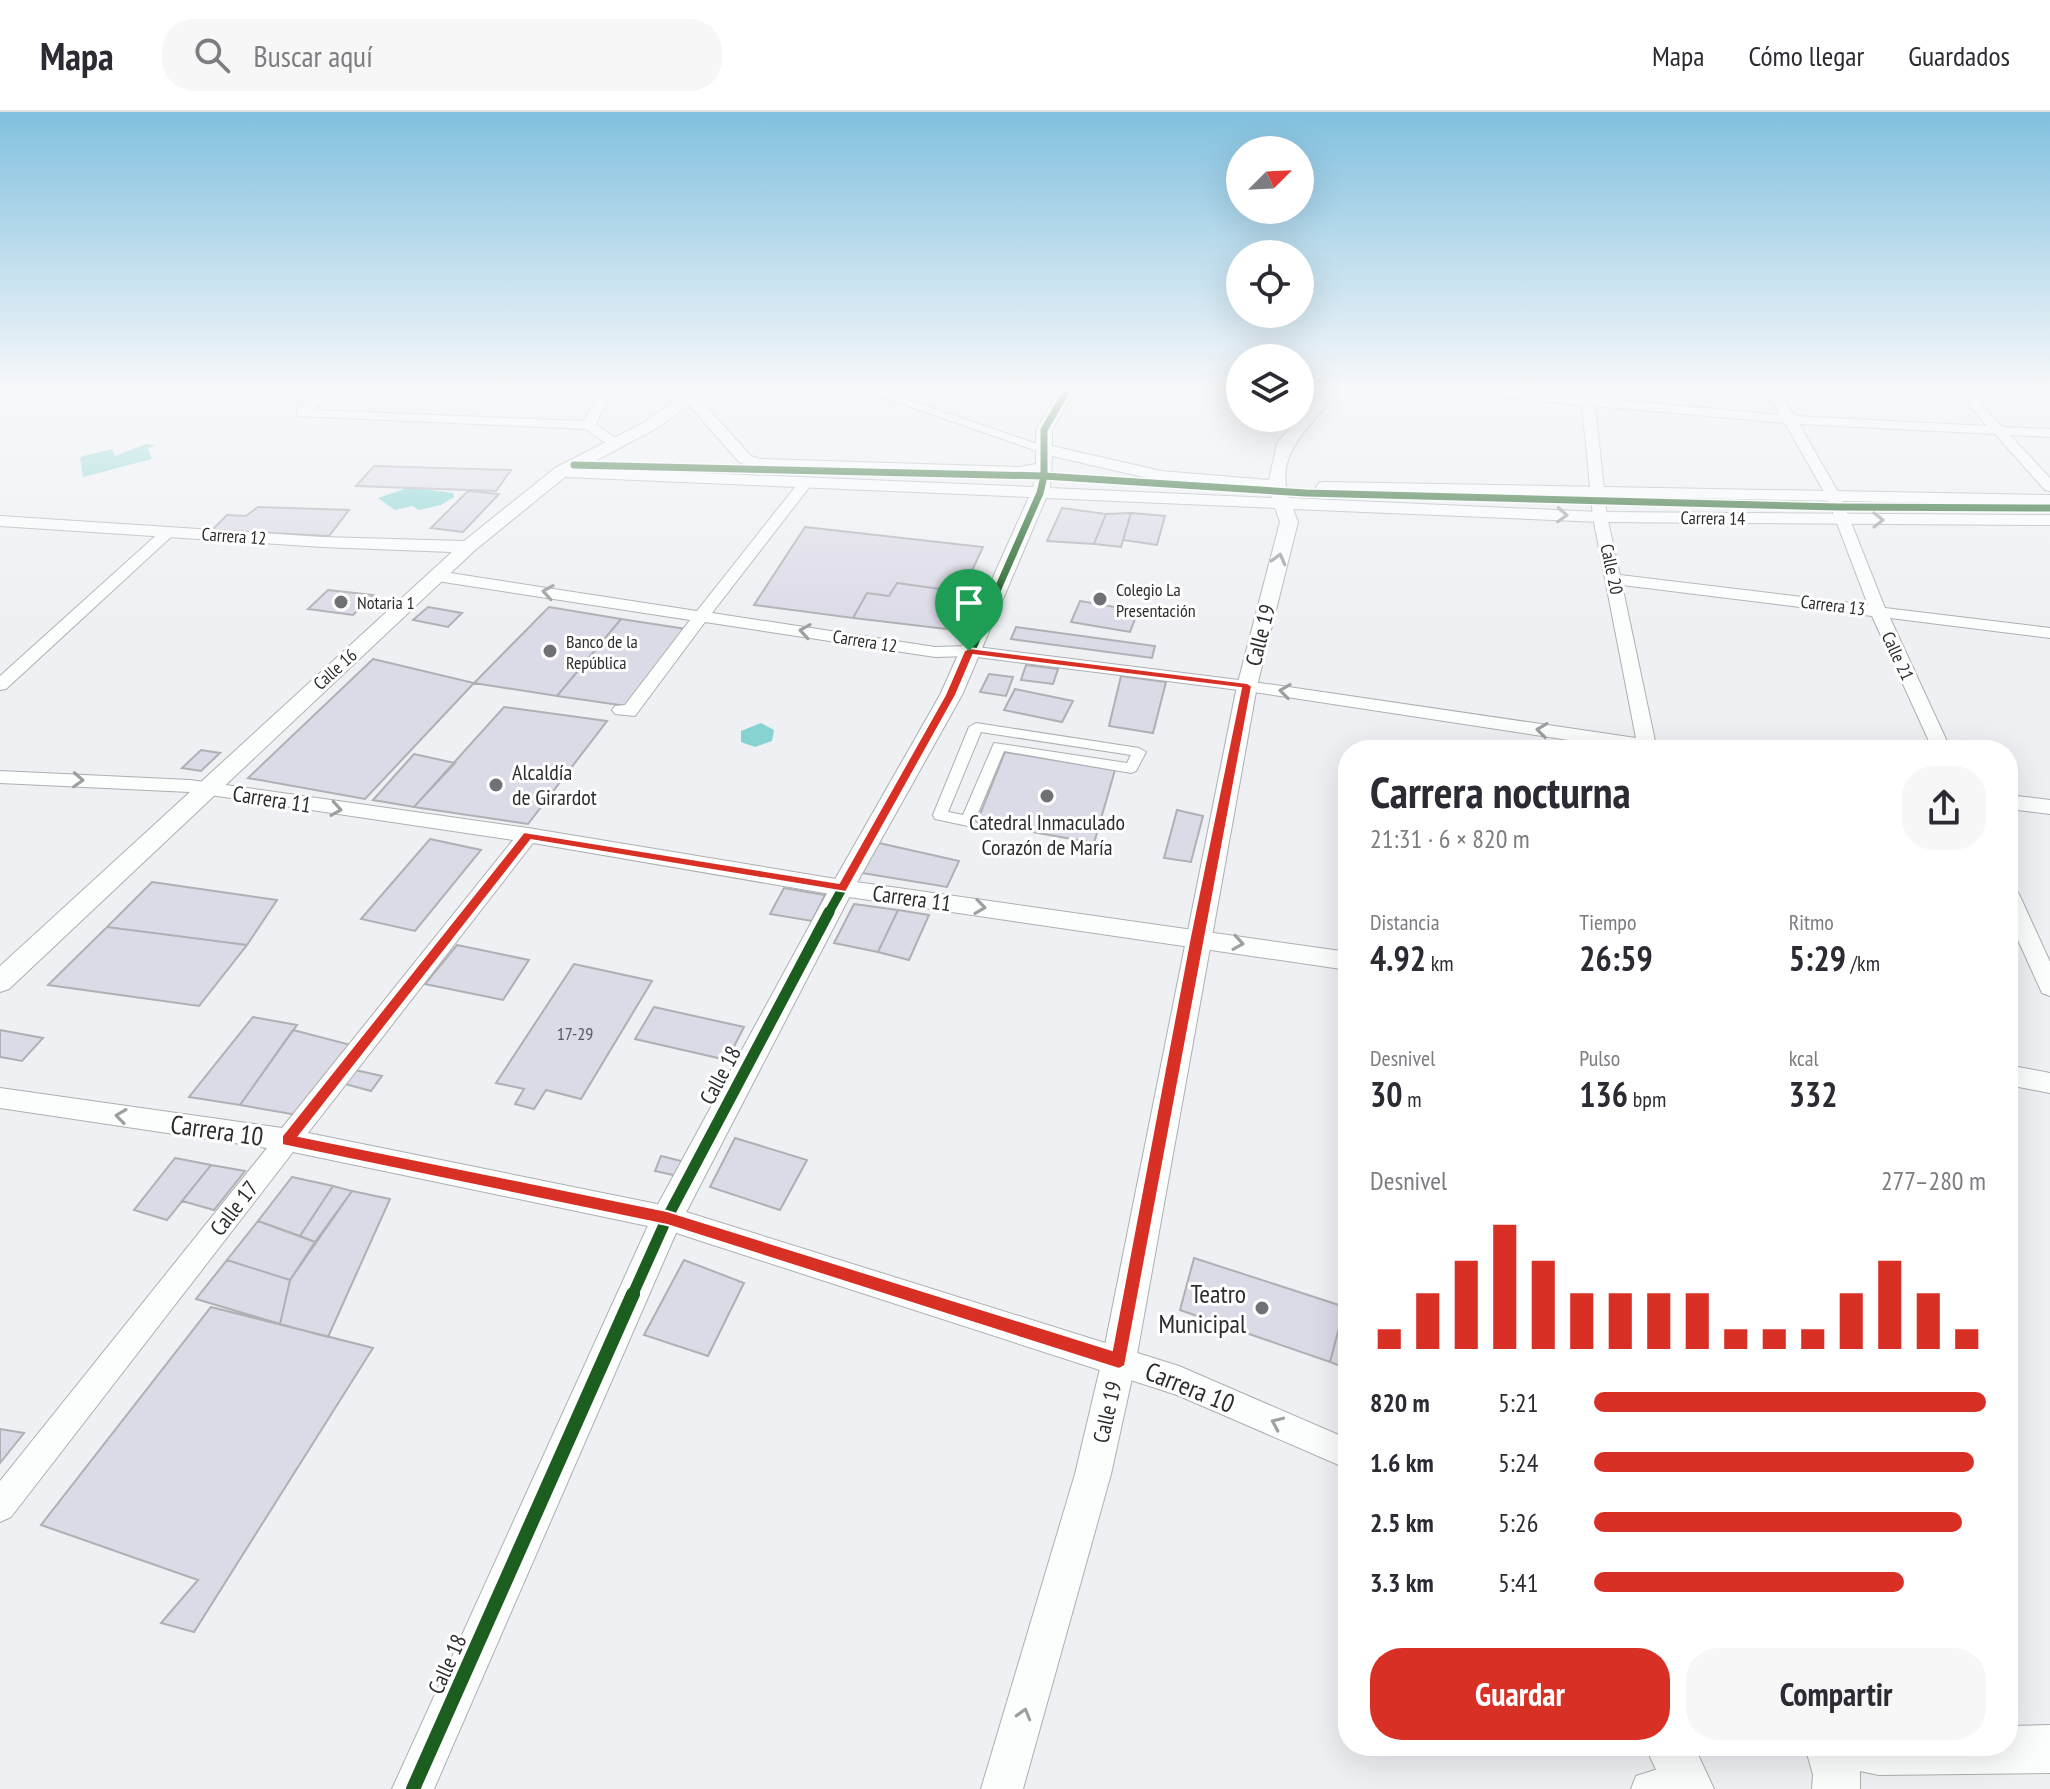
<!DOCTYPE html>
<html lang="es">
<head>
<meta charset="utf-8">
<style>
	:root { --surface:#fff; --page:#f7f7f7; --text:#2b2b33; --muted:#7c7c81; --line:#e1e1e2; --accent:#d93025 }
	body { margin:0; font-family:"PT Sans Narrow",sans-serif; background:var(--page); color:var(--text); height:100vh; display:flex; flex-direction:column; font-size:30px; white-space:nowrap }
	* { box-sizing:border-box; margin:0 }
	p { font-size:26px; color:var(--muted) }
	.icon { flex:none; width:44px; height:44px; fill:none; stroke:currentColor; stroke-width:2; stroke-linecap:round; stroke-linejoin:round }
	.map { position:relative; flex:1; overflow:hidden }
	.side { position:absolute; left:1338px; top:628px; width:680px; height:1016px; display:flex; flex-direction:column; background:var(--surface); border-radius:32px; box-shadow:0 8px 32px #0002 }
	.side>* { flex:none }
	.needle { width:52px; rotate:66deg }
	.fabs { position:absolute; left:1226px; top:24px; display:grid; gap:16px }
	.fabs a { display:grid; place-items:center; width:88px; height:88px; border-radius:50%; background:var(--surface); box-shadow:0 8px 32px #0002; font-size:40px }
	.pin { position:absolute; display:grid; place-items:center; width:68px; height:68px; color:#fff; margin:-82px -34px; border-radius:50% 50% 50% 0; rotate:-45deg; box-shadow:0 0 8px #0007 }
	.pin .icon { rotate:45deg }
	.round { display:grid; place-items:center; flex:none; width:84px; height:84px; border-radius:32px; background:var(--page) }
	.overview { display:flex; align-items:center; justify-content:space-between; height:136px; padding:0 32px }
	h1 { font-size:44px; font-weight:600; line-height:60px }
	.metrics { display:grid; grid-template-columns:repeat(3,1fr); gap:12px; height:136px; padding:8px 32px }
	.metrics div { display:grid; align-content:center }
	.metrics b { font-size:34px; font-weight:600 }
	.metrics small { font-size:22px; font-weight:400 }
	.metrics p { font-size:22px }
	.chart { height:224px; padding:16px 32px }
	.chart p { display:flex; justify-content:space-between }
	.chart svg { width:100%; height:144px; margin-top:8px; stroke:var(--accent); stroke-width:6 }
	.button { display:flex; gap:16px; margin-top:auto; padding:16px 32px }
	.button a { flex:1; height:92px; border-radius:32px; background:var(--accent); color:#fff; font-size:32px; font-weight:600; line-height:92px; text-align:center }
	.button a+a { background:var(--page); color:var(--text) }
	ul { padding:0 32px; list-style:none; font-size:26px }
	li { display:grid; grid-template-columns:128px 96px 1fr; align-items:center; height:60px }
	li i { height:20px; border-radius:10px; background:var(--accent) }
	header { display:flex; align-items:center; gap:48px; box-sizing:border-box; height:112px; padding:0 40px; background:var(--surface); border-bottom:2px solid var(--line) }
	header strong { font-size:38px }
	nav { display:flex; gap:44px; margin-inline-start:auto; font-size:28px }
	.search { width:560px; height:72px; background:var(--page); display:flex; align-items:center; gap:20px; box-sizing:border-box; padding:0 28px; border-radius:32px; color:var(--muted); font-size:30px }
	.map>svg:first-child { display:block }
</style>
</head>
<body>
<header>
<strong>Mapa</strong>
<div class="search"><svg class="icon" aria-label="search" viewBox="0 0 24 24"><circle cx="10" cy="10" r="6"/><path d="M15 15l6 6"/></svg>Buscar aquí</div>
<nav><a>Mapa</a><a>Cómo llegar</a><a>Guardados</a></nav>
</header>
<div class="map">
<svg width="2050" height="1677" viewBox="0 0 2050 1677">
	<rect width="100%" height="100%" fill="#eef0f3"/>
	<path fill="#86d3d1" d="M146,332L155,333L148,337L152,347L83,365L80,345L112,337L115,344Z
		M410,375L453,381L454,385L441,393L419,398L412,394L395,398L378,386Z
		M761,611L774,618L772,629L755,635L741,630V619Z"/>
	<path fill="#dbdae7" stroke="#afb0b3" stroke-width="2" d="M374,354L511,358L496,379L356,374Z
		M468,379L499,382L463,420L431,416Z
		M258,395L349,398L329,424L212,418L227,403L246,404Z
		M1062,396L1106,402L1094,432L1047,429Z
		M1131,401L1121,435L1094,432L1106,402Z
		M1131,401L1165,404L1157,433L1123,428Z
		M805,415L983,435L962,480L897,471L889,484L867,481L853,506L754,493Z
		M897,471L962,480L946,517L853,506L867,481L889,484Z
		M328,478L373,483L353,503L308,497Z
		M1080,489L1138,499L1130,520L1071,510Z
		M428,495L462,501L448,515L413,508Z
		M549,495L621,507L557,584L474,571Z
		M621,507L686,517L626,594L557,584Z
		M1016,515L1155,534L1152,546L1011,527Z
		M373,547L474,571L365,687L248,666Z
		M1026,553L1058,557L1053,572L1021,568Z
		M989,562L1013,565L1006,584L980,580Z
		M1121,564L1166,570L1153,621L1109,614Z
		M1015,577L1073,589L1062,610L1004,598Z
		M504,595L607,609L528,712L414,695Z
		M201,638L220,641L201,659L182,656Z
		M1005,640L1115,658L1094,731L977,710Z
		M414,642L455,651L414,695L373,688Z
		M1177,698L1203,704L1191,750L1164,746Z
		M430,727L481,738L415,819L361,807Z
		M879,731L959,749L947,775L862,761Z
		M152,770L277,788L247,833L107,815Z
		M784,776L825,783L812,809L770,802Z
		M854,792L898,798L878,840L834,831Z
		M898,798L929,803L909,848L878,840Z
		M107,815L247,833L199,894L48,873Z
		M457,833L529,848L503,888L425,872Z
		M574,852L652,869L581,987L546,978L534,997L515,992L524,977L496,971Z
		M654,895L744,915L727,948L635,927Z
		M253,905L297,913L240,993L189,985Z
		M0,918L43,926L22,949L0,945Z
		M293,918L351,933L297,1003L240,993Z
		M355,958L382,964L371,979L345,972Z
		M735,1026L807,1048L780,1098L710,1075Z
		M661,1044L685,1050L678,1064L655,1059Z
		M175,1046L211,1053L167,1108L134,1098Z
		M211,1053L245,1059L214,1098L182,1089Z
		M292,1065L333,1074L300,1124L258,1109Z
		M333,1074L352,1079L315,1130L300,1124Z
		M352,1079L390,1087L328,1225L280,1212L290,1168Z
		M258,1109L315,1130L290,1168L227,1148Z
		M1194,1146L1345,1195L1330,1250L1180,1198Z
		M227,1148L290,1168L280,1212L196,1187Z
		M684,1148L744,1171L708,1244L644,1223Z
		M1348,1182V1257L1330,1250Z
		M211,1195L373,1236L194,1520L161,1511L198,1468L41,1413Z
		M0,1317L24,1321L0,1351Z"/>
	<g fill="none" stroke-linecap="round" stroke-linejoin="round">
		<defs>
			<path id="pedestrian" d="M976,611L1139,636L1146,640L1136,659L1131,661L1004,639L973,713L968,714L935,707L933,703L969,615ZM981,620L1131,643L1127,651L994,631L963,703L948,700Z"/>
			<path id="minor" d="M322,277H335L314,298L584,309L601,277H613L596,312L623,332L611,335L586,317L297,304V298Z
				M689,277H701L695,288L690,289L684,285Z
				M859,277H877L1052,337L1040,340Z
				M1300,277L1329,282L1330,285L1324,289L1300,284Z
				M1449,277H1494L1584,285L1589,277H1601L1596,286L1780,303L1766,277H1778L1794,304L1987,314L1955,277H1968L2002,315L2050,317V325L2010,323L2050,366V379L2045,378L1995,322L1799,312L1841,385L1885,496L2050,516V526L1890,506L1951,638H1933L1872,504L1622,473L1655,629L1681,634L1683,638H1634L1247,579L969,544L935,545L705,510L635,604L615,602L612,598L615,594L625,593L690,508L437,469L429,464L437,459L697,499L799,370L804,369L811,373L712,501L935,535L969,534L1247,569L1636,626L1593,405L1582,293L1455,281ZM1595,294L1785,311L1827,385L1868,493L1620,463L1607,405Z
				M167,416L172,418V424L6,577L0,578V564L162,418Z
				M0,659L190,668L528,716L842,768L1348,840V858L842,784L533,731L308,1021L667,1094L1179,1254L1348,1327V1357L1177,1283L667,1118L293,1040L11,1405L0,1410V1369L267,1036L0,996V976L282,1016L513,728L190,680L0,671Z
				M2008,683L2050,688V702L2008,697Z
				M2008,774L2015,777L2019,782L2050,850V884L2042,881L2008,806Z
				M2008,953L2050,961V981L2008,973Z
				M1683,1649L1696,1654L1701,1667L1697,1677H1631L1636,1664Z"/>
			<path id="tertiary" d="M1061,277H1076L1052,318V334L1161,359L1269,368L1277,331L1324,277H1339C1317,310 1272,339 1289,386L1600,400L2050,403V413L1600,410L1293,397L1298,410L1257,574L1136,1248L1111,1362L1023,1677H981L1075,1362L1102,1248L1237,574L1280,410L1275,396L1046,386L962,583L854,776L679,1114L434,1677H392L656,1096L830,776L940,583L1029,385L565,365L474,439L9,877L0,880V854L452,440L322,435L0,414V404L322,425L464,429L555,356L645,310L685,282H695L751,344L760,347L1019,355L1036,352V318ZM689,293L739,350L757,357L1036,364L1033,375L582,356L657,316ZM1052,344L1161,369L1269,378L1272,386L1050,376Z
				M1325,370L2050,383V393L1319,379L1316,375L1319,371Z"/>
			<path id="secondary" d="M2050,1613V1661L1879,1663L1860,1659V1677H1812L1813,1663L1805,1634H2008V1614Z
				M1645,1634H1694L1714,1677H1665Z"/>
		</defs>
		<use href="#pedestrian" stroke="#adafb1" stroke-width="2"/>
		<use href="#minor" stroke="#adafb1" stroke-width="2"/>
		<use href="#tertiary" stroke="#adafb1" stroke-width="2"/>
		<use href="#secondary" stroke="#adafb1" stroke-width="2"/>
		<use href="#pedestrian" fill="#fcfdfd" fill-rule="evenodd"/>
		<use href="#minor" fill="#fcfdfd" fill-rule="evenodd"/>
		<use href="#tertiary" fill="#fcfdfd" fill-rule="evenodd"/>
		<use href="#secondary" fill="#fcfdfd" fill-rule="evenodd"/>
		<defs>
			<path id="cycleway-far3" d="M574,353L1044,364L1306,381L1838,395L2050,396
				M985,506L1040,381L1044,364V318L1068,277"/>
			<path id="cycleway-far2" d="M828,802L951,583L986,504"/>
			<path id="cycleway-far1" d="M632,1184L667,1106L829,800"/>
			<path id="cycleway" d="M413,1677L633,1182"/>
		</defs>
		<use href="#cycleway-far3" stroke="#fff" stroke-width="10"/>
		<use href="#cycleway-far2" stroke="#fff" stroke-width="13"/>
		<use href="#cycleway-far1" stroke="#fff" stroke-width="16"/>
		<use href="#cycleway" stroke="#fff" stroke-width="19"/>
		<use href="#cycleway-far3" stroke="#1b5e20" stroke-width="7"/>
		<use href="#cycleway-far2" stroke="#1b5e20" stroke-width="9"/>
		<use href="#cycleway-far1" stroke="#1b5e20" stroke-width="11"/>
		<use href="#cycleway" stroke="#1b5e20" stroke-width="14"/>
	</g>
	<defs><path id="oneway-chevron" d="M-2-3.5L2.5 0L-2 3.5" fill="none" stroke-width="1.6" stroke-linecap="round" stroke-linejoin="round" transform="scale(2)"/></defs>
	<g stroke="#9e9fa0">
		<use href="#oneway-chevron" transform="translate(1562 403) rotate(3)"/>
		<use href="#oneway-chevron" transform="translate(1878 408)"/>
		<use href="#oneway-chevron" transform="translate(1279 447) rotate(-75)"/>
		<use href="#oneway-chevron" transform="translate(548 480) rotate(-171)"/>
		<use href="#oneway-chevron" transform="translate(805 519) rotate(-171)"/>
		<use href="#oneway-chevron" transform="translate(1285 579) rotate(-172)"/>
		<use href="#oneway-chevron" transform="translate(1542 618) rotate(-172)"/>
		<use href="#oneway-chevron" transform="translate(78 668) rotate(3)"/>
		<use href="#oneway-chevron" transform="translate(336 697) rotate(9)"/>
		<use href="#oneway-chevron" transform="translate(980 795) rotate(8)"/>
		<use href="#oneway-chevron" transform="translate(1238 831) rotate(9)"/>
		<use href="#oneway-chevron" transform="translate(121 1004) rotate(-172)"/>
		<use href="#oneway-chevron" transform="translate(1277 1311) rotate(-156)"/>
		<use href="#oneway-chevron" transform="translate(1024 1602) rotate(-74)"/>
	</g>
	<linearGradient id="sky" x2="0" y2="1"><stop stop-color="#81c0df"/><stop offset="0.54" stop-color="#f7f8fa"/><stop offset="1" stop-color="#f7f8fa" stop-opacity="0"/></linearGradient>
	<rect width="2050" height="511" fill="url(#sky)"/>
	<path fill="#d93025" stroke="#fff" stroke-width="2" fill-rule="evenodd" d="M969,536L1247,571L1252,574L1125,1254L1119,1257L667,1113L282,1033V1024L524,720L839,771L945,583L964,539ZM973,543L1241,576L1190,825L1112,1238L667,1099L299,1024L531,728L846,780L956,583Z"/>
	<g fill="#6f7174" stroke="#fff" stroke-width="3">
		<circle cx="1100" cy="487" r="8"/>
		<circle cx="341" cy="490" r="8"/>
		<circle cx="550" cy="539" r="8"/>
		<circle cx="496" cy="673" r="8"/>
		<circle cx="1047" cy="684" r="8"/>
		<circle cx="1262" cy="1196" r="8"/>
	</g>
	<g text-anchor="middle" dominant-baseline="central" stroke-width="6" stroke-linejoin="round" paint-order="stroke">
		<g font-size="18" fill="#2b2d2f" stroke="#fff">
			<text transform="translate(1713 406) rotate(1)">Carrera 14</text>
			<text transform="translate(234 424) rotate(4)">Carrera 12</text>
			<text transform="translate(1612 457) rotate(78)">Calle 20</text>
			<text transform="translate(1833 493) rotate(7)">Carrera 13</text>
			<text transform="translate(865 529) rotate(9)">Carrera 12</text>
			<text transform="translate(1898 544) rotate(65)">Calle 21</text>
			<text transform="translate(335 557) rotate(-42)">Calle 16</text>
		</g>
		<g font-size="18" fill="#2b2d2f" stroke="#fff" text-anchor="start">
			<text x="1116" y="477">Colegio La<tspan x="1116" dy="21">Presentación</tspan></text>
			<text x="357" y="490">Notaria 1</text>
			<text x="566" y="529">Banco de la<tspan x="566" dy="21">República</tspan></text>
		</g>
		<g font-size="18" fill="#58595e">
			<text x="575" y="921">17-29</text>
		</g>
		<g font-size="22" fill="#2b2d2f" stroke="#fff">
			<text transform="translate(1260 523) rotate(-76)">Calle 19</text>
			<text transform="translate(272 687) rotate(9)">Carrera 11</text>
			<text transform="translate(912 786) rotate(8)">Carrera 11</text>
			<text transform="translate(720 963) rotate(-62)">Calle 18</text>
			<text transform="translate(234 1096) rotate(-52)">Calle 17</text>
			<text transform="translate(1107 1300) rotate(-77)">Calle 19</text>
			<text transform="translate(447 1552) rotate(-66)">Calle 18</text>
		</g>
		<g font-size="22" fill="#2b2d2f" stroke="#fff" text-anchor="start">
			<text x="512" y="660">Alcaldía<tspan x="512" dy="25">de Girardot</tspan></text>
			<text x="1047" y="710" text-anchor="middle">Catedral Inmaculado<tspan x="1047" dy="25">Corazón de María</tspan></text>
		</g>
		<g font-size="26" fill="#2b2d2f" stroke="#fff">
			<text transform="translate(217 1018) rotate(8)">Carrera 10</text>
			<text transform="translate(1190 1275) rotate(22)">Carrera 10</text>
		</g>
		<g font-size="26" fill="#2b2d2f" stroke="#fff" text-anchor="end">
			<text x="1246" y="1181">Teatro<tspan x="1246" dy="30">Municipal</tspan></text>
		</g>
	</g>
</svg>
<div class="fabs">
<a><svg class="needle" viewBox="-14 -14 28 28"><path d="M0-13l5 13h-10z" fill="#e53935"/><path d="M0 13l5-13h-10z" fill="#7c7c81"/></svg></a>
<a><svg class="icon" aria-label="locate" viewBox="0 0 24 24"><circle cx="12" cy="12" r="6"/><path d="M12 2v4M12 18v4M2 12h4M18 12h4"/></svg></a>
<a><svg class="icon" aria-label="layers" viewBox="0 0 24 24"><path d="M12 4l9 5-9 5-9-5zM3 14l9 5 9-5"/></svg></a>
</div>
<div class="pin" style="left:969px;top:539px;background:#1e9e55"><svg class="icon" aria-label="arrive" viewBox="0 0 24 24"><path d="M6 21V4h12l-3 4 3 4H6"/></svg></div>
<section class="side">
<div class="overview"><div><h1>Carrera nocturna</h1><p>21:31 · 6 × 820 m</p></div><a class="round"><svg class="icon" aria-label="share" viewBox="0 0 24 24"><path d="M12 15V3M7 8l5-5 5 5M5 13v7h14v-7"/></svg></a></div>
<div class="metrics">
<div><p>Distancia</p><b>4.92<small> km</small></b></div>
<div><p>Tiempo</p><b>26:59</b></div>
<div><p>Ritmo</p><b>5:29<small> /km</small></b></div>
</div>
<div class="metrics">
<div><p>Desnivel</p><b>30<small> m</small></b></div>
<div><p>Pulso</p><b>136<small> bpm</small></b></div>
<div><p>kcal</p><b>332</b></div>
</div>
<div class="chart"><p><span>Desnivel</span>277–280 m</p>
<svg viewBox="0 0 160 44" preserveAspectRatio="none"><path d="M5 44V38M15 44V27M25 44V17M35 44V6M45 44V17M55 44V27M65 44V27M75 44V27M85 44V27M95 44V38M105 44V38M115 44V38M125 44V27M135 44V17M145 44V27M155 44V38"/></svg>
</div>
<ul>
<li><b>820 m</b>5:21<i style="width:100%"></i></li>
<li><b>1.6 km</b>5:24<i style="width:97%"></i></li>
<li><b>2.5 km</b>5:26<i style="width:94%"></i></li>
<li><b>3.3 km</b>5:41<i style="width:79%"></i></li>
</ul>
<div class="button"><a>Guardar</a><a>Compartir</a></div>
</section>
</div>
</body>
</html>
